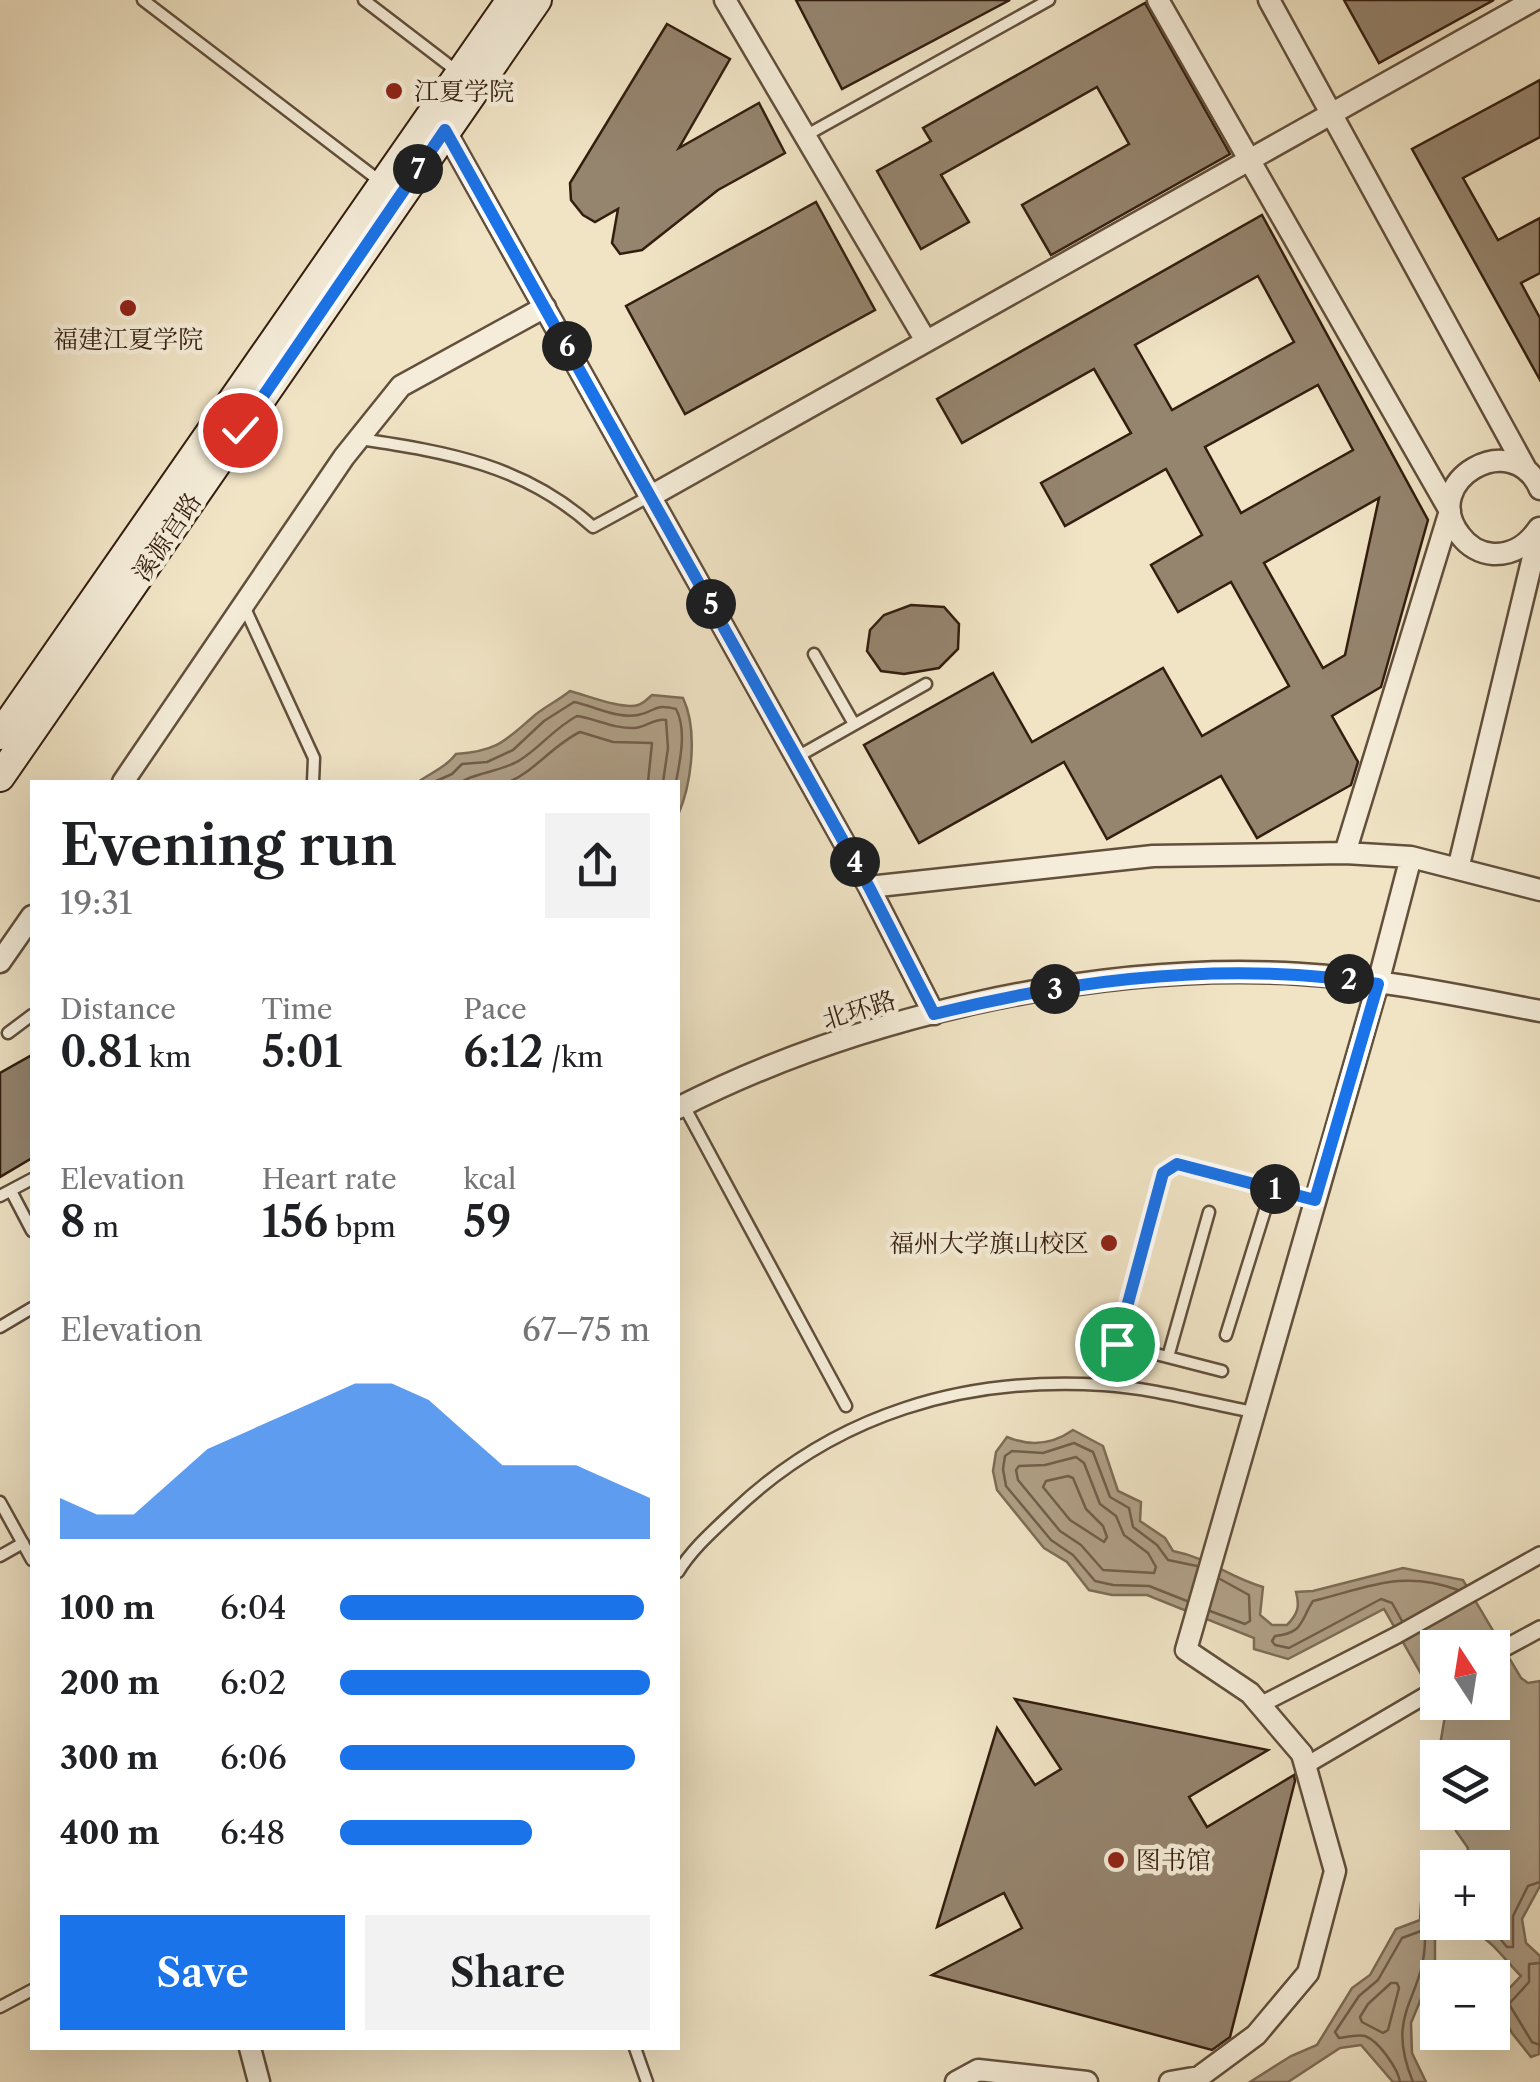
<!DOCTYPE html>
<html lang="en">
<head>
<meta charset="utf-8">
<style>
	:root { --surface:#fff; --page:#f2f2f2; --text:#202124; --muted:#757577; --accent:#1a73e8 }
	body { margin:0; font-family:"Libre Caslon Text","Noto Serif SC",serif; background:var(--page); color:var(--text); height:100vh; display:flex; flex-direction:column; font-size:38px; white-space:nowrap }
	* { box-sizing:border-box; margin:0 }
	p { font-size:32px; color:var(--muted) }
	.icon { flex:none; width:55px; height:55px; fill:none; stroke:currentColor; stroke-width:2; stroke-linecap:round; stroke-linejoin:round }
	.map { position:relative; flex:1; overflow:hidden }
	.panel { position:absolute; left:30px; top:780px; width:650px; height:1270px; display:flex; flex-direction:column; background:var(--surface); border-radius:0px; box-shadow:0 10px 40px #0002 }
	.panel>* { flex:none }
	.needle { width:65px; rotate:348deg }
	.buttons { position:absolute; left:1420px; top:1630px; display:grid; gap:20px }
	.buttons a { display:grid; place-items:center; width:90px; height:90px; border-radius:0px; background:var(--surface); box-shadow:0 10px 40px #0002; font-size:50px }
	.pin { position:absolute; display:grid; place-items:center; width:85px; height:85px; color:#fff; margin:-42px; border:5px solid #fff; border-radius:50%; box-shadow:0 2px 10px #0007 }
	.km { position:absolute; width:50px; height:50px; margin:-25px; border-radius:50%; background:#222; color:#fff; font-size:28px; line-height:50px; text-align:center }
	.round { display:grid; place-items:center; flex:none; width:105px; height:105px; border-radius:0px; background:var(--page) }
	.head { display:flex; align-items:center; justify-content:space-between; height:170px; padding:0 30px }
	h1 { font-size:55px; font-weight:600; line-height:75px }
	.metrics { display:grid; grid-template-columns:repeat(3,1fr); gap:15px; height:170px; padding:10px 30px }
	.metrics div { display:grid; align-content:center }
	.metrics b { font-size:42px; font-weight:600 }
	.metrics small { font-size:28px; font-weight:400 }
	.metrics p { font-size:28px }
	.chart { height:280px; padding:20px 30px }
	.chart p { display:flex; justify-content:space-between }
	.chart svg { width:100%; height:180px; margin-top:10px; fill:var(--accent); opacity:.7 }
	.cta { display:flex; gap:20px; margin-top:auto; padding:20px 30px }
	.cta a { flex:1; height:115px; border-radius:0px; background:var(--accent); color:#fff; font-size:40px; font-weight:600; line-height:115px; text-align:center }
	.cta a+a { background:var(--page); color:var(--text) }
	ul { padding:0 30px; list-style:none; font-size:32px }
	li { display:grid; grid-template-columns:160px 120px 1fr; align-items:center; height:75px }
	li i { height:25px; border-radius:12px; background:var(--accent) }
	.map>svg:first-child { display:block }
</style>
</head>
<body>
<div class="map">
<svg width="1540" height="2082" viewBox="0 0 1540 2082">
	<rect width="100%" height="100%" fill="#f0e4c5"/>
	<filter id="stains"><feTurbulence type="fractalNoise" baseFrequency=".002" numOctaves="4"/><feColorMatrix values="0 0 0 0 .2 0 0 0 0 .09 0 0 0 0 .02 0 0 0 .5 -.17"/></filter>
	<radialGradient id="worn" r=".72"><stop offset=".6" stop-color="#630" stop-opacity="0"/><stop offset="1" stop-color="#630" stop-opacity=".3"/></radialGradient>
	<path fill="#b0a087" stroke="#7e6c57" stroke-width="2.5" fill-rule="evenodd" d="M570,691C586,695 623,710 638,705C643,704 647,699 652,695L683,698C698,730 692,783 678,815V782H418C431,773 446,767 456,754C498,751 505,741 535,715C546,706 559,700 570,691Z
		M1073,1430L1103,1446L1118,1491L1141,1502L1140,1521L1165,1538L1173,1551C1209,1558 1230,1578 1263,1587L1260,1615L1272,1625H1287C1298,1614 1300,1606 1296,1592L1313,1591L1403,1568L1463,1580L1521,1678L1528,1683L1540,1681V1886L1522,1919L1526,1943L1540,1956L1539,2054L1531,2057L1512,2033L1496,2002L1521,1976C1493,1948 1480,1918 1435,1934V1965L1411,2023L1412,2053L1426,2082H1393L1361,2045L1340,2048L1288,2082H1250L1291,2056L1317,2045L1352,1988L1370,1975L1396,1929L1420,1920L1421,1903L1437,1892L1438,1922H1492V1868L1450,1867L1451,1861H1465L1468,1848L1456,1831L1451,1813L1492,1812V1758L1438,1757L1445,1716L1384,1609L1288,1659L1254,1649V1638L1147,1595H1112L1089,1590L1067,1562L1044,1548L997,1490L993,1471L996,1452L1007,1437C1031,1447 1053,1444 1073,1430ZM1438,1648H1492V1702H1438Z"/>
	<g fill="none" stroke-linecap="round" stroke-linejoin="round">
		<path stroke="#725e4b" stroke-width="2.5" d="M434,782L452,774L462,764L487,762L513,750L544,721L574,702C594,706 617,719 638,715C656,712 652,703 676,709C687,729 680,761 676,782
			M462,782C470,774 504,771 520,760C541,747 553,729 577,716C597,719 614,729 635,728C647,727 654,718 666,720L668,748L663,782
			M509,782C536,770 553,745 580,732L613,742L652,743L648,782
			M1076,1457L1084,1463L1100,1504L1116,1516L1124,1535L1148,1553L1156,1567L1154,1573L1103,1570L1081,1545L1060,1531L1018,1480L1016,1470L1019,1466L1045,1465Z
			M1068,1476L1073,1478L1086,1509L1103,1526L1107,1537L1104,1542L1070,1520L1043,1487L1046,1481Z
			M1187,1601L1149,1586L1113,1585L1095,1581L1073,1555L1051,1540L1006,1486L1003,1469L1005,1456L1012,1451L1043,1453L1074,1443L1093,1452L1110,1497L1129,1508L1133,1527L1157,1545L1168,1560L1197,1566
			M1210,1611L1245,1624L1250,1621L1249,1595L1220,1579
			M1402,1621L1392,1603L1381,1599L1289,1648L1275,1645L1272,1641L1275,1636C1304,1633 1300,1621 1313,1601C1367,1588 1402,1569 1458,1590
			M1476,1922L1491,1928L1507,1947H1513V1916L1528,1886L1540,1882
			M1540,1963L1529,1964V1982L1509,2004L1532,2042L1540,2045
			M1391,1983H1397L1399,1988L1388,2030L1383,2033L1362,2022L1360,2017L1368,2004Z
			M1400,2082C1398,2069 1379,2041 1365,2036C1358,2034 1346,2037 1339,2038L1335,2032L1359,1996L1378,1980L1402,1938L1421,1931L1425,1936C1426,2000 1383,2009 1413,2082"/>
	</g>
	<path fill="#95846e" stroke="#331d0f" stroke-width="2.5" fill-rule="evenodd" d="M796,0H1010L842,89Z
		M1344,0H1494L1379,63Z
		M1145,3L1230,154L1051,255L1022,205L1129,144L1097,87L941,175L969,222L921,249L877,171L931,141L923,128Z
		M667,24L730,59L679,148L759,103L785,153L718,190L642,250L620,254L612,243L618,209L595,222L583,215L571,200L570,183Z
		M1540,80V137L1463,178L1498,240L1540,218V273L1521,283L1540,318V380L1412,149Z
		M816,202L875,310L685,414L626,306Z
		M1262,215L1428,520L1381,687L1332,716L1358,762L1351,785L1257,838L1221,776L1107,839L1064,762L919,843L864,745L993,673L1032,742L1163,668L1202,736L1289,686L1231,582L1178,612L1151,565L1202,535L1166,469L1065,526L1041,483L1131,433L1094,369L962,443L937,399ZM1258,276L1294,342L1172,410L1135,345ZM1318,385L1353,450L1241,513L1205,447ZM1379,498L1345,655L1323,668L1264,563Z
		M911,605L944,607L959,624L958,649L939,668L904,674L881,671L867,651L870,630L884,615Z
		M32,1055V1158L0,1177V1073Z
		M1015,1699L1268,1750L1189,1797L1207,1827L1294,1775L1295,1781L1230,2037L1212,2050L932,1975L1022,1928L1004,1893L937,1927L997,1728L1035,1785L1061,1769Z"/>
	<g fill="none" stroke-linecap="round" stroke-linejoin="round">
		<defs>
			<path id="service" d="M143,0L381,182
				M364,0L458,72
				M805,136L1049,0
				M360,439C447,452 525,465 593,527L650,496
				M243,604L314,758L313,782
				M814,654L854,724
				M797,757L926,684
				M8,1033L32,1015
				M684,1106L846,1406
				M11,1191L32,1231
				M0,1196L32,1179
				M0,1327L32,1308
				M1226,1335L1272,1188
				M1117,1344L1222,1371
				M1168,1357L1209,1212
				M1106,1385L1163,1173L1177,1164L1315,1199
				M0,1502L32,1560
				M0,1556L23,1543
				M678,1572C693,1548 713,1531 734,1511C836,1414 964,1376 1104,1385C1152,1388 1206,1403 1253,1412
				M0,2007L32,1990
				M635,2048L647,2082"/>
			<path id="pedestrian" d="M1492,1655L1540,1629
				M1260,1705L1397,1635L1540,1555
				M1305,1766L1438,1688"/>
			<path id="minor" d="M725,0L926,341
				M1158,0L1450,511L1345,853
				M1269,0L1527,471
				M445,130L869,887L934,1014
				M651,496L1534,0
				M1539,528C1528,544 1514,555 1493,554C1480,553 1468,546 1460,535C1418,481 1513,426 1540,489
				M123,782L344,457L401,386L545,307
				M1458,869L1540,528
				M869,887L1153,856L1345,853L1411,857L1540,890
				M0,962L32,916
				M678,1108C854,1018 1087,964 1285,973C1371,977 1456,995 1540,1011
				M250,2048L259,2082
				M956,2082L978,2070L1087,2082
				M1170,2082L1199,2077L1256,2035L1308,1973L1335,1871L1302,1754L1250,1693L1186,1650L1378,983L1411,857"/>
			<path id="secondary" d="M0,735L511,0
				M0,777L537,0"/>
		</defs>
		<use href="#service" stroke="#624f3c" stroke-width="15"/>
		<use href="#pedestrian" stroke="#624f3c" stroke-width="20"/>
		<use href="#minor" stroke="#624f3c" stroke-width="25"/>
		<use href="#secondary" stroke="#331d0f" stroke-width="32"/>
		<use href="#service" stroke="#f5edd9" stroke-width="10"/>
		<use href="#pedestrian" stroke="#f5edd9" stroke-width="15"/>
		<use href="#minor" stroke="#f5edd9" stroke-width="20"/>
		<use href="#secondary" stroke="#f5edd9" stroke-width="28"/>
	</g>
	<g fill="none" stroke-linecap="round" stroke-linejoin="round">
		<defs>
			<path id="route" d="M240,430L445,130L869,887L934,1014C1079,978 1230,960 1378,984L1315,1200L1177,1164L1163,1173L1117,1344"/>
		</defs>
		<use href="#route" stroke="#fff" stroke-width="20"/>
		<use href="#route" stroke="#1a73e8" stroke-width="12"/>
	</g>
	<g fill="#8f2418" stroke="#f5edd9" stroke-width="4">
		<circle cx="394" cy="91" r="10"/>
		<circle cx="128" cy="308" r="10"/>
		<circle cx="1109" cy="1243" r="10"/>
		<circle cx="1116" cy="1860" r="10"/>
	</g>
	<g text-anchor="middle" dominant-baseline="central" stroke-width="9" stroke-linejoin="round" paint-order="stroke">
		<g font-size="25" fill="#331d0f" stroke="#f5edd9" text-anchor="start">
			<text x="414" y="91">江夏学院</text>
			<text x="128" y="339" text-anchor="middle">福建江夏学院</text>
			<text x="1089" y="1243" text-anchor="end">福州大学旗山校区</text>
			<text x="1136" y="1860">图书馆</text>
		</g>
		<g font-size="25" fill="#331d0f" stroke="#f5edd9">
			<text transform="translate(167 537) rotate(-56)">溪源宫路</text>
			<text transform="translate(859 1010) rotate(-17)">北环路</text>
		</g>
	</g>
	<rect width="100%" height="100%" filter="url(#stains)"/>
	<rect width="100%" height="100%" fill="url(#worn)"/>
</svg>
<div class="buttons">
<a><svg class="needle" viewBox="-14 -14 28 28"><path d="M0-13l5 13h-10z" fill="#e53935"/><path d="M0 13l5-13h-10z" fill="#757577"/></svg></a>
<a><svg class="icon" aria-label="layers" viewBox="0 0 24 24"><path d="M12 4l9 5-9 5-9-5zM3 14l9 5 9-5"/></svg></a>
<a>+</a>
<a>−</a>
</div>
<div class="pin" style="left:1117px;top:1344px;background:#1e9e55"><svg class="icon" aria-label="arrive" viewBox="0 0 24 24"><path d="M6 21V4h12l-3 4 3 4H6"/></svg></div>
<div class="pin" style="left:240px;top:430px;background:#d93025"><svg class="icon" aria-label="check" viewBox="0 0 24 24"><path d="M5 12l5 5 9-10"/></svg></div>
<b class="km" style="left:1275px;top:1189px">1</b>
<b class="km" style="left:1349px;top:979px">2</b>
<b class="km" style="left:1055px;top:989px">3</b>
<b class="km" style="left:855px;top:862px">4</b>
<b class="km" style="left:711px;top:604px">5</b>
<b class="km" style="left:567px;top:346px">6</b>
<b class="km" style="left:418px;top:169px">7</b>
<section class="panel">
<div class="head"><div><h1>Evening run</h1><p>19:31</p></div><a class="round"><svg class="icon" aria-label="share" viewBox="0 0 24 24"><path d="M12 15V3M7 8l5-5 5 5M5 13v7h14v-7"/></svg></a></div>
<div class="metrics">
<div><p>Distance</p><b>0.81<small> km</small></b></div>
<div><p>Time</p><b>5:01</b></div>
<div><p>Pace</p><b>6:12<small> /km</small></b></div>
</div>
<div class="metrics">
<div><p>Elevation</p><b>8<small> m</small></b></div>
<div><p>Heart rate</p><b>156<small> bpm</small></b></div>
<div><p>kcal</p><b>59</b></div>
</div>
<div class="chart"><p><span>Elevation</span>67–75 m</p>
<svg viewBox="0 0 160 44" preserveAspectRatio="none"><path d="M0 44V34L10 38L20 38L30 30L40 22L50 18L60 14L70 10L80 6L90 6L100 10L110 18L120 26L130 26L140 26L150 30L160 34V44z"/></svg>
</div>
<ul>
<li><b>100 m</b>6:04<i style="width:98%"></i></li>
<li><b>200 m</b>6:02<i style="width:100%"></i></li>
<li><b>300 m</b>6:06<i style="width:95%"></i></li>
<li><b>400 m</b>6:48<i style="width:62%"></i></li>
</ul>
<div class="cta"><a>Save</a><a>Share</a></div>
</section>
</div>
</body>
</html>
